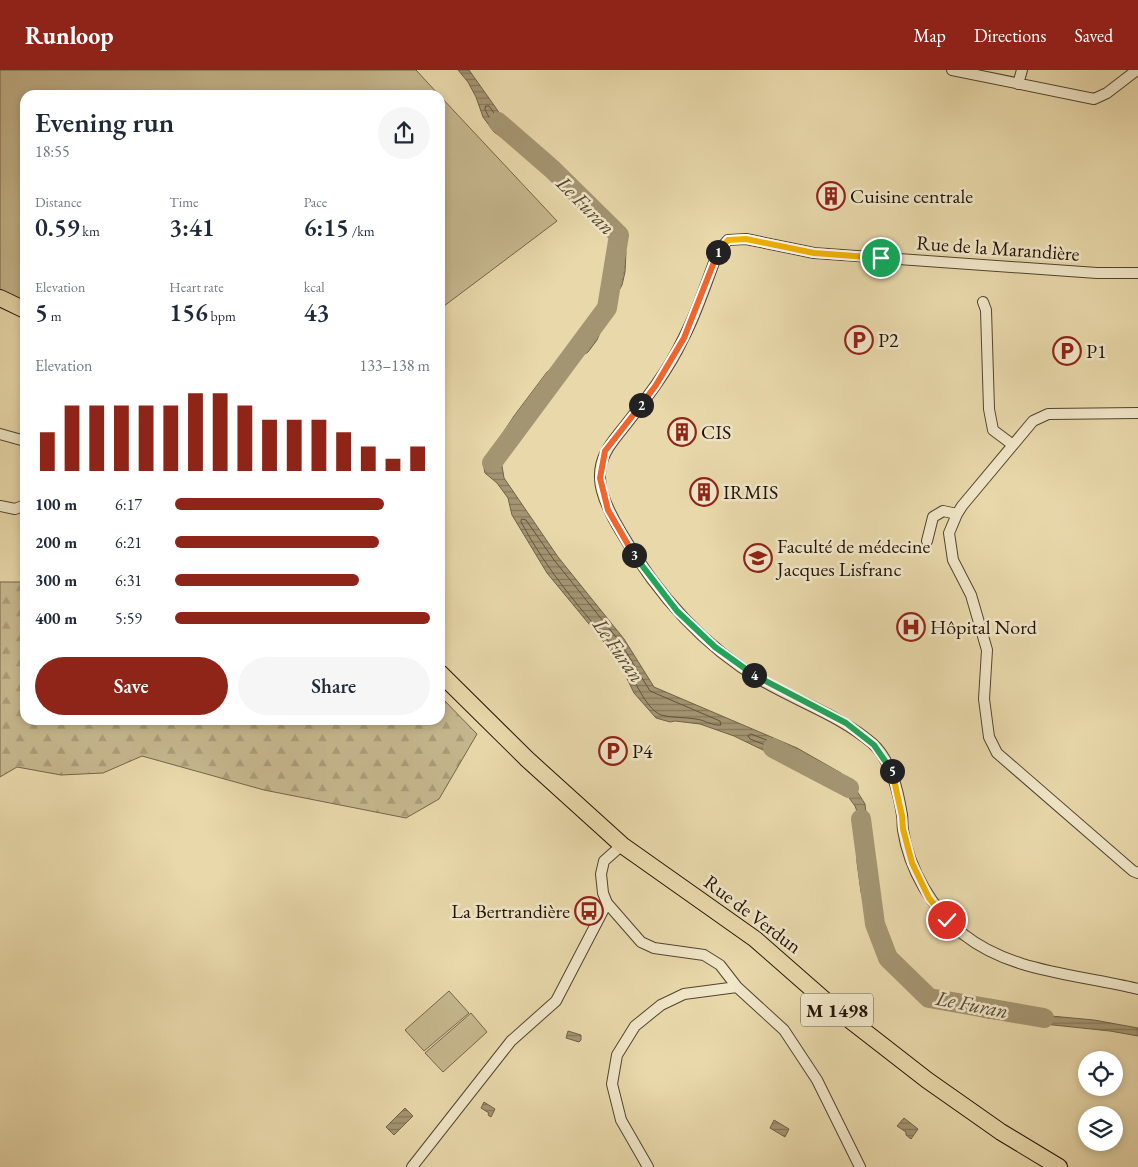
<!DOCTYPE html>
<html lang="en">
<head>
<meta charset="utf-8">
<style>
	:root { --surface:#fff; --page:#f6f6f7; --text:#1f2937; --muted:#747a83; --accent:#8f2418 }
	body { margin:0; font-family:"EB Garamond",serif; background:var(--page); color:var(--text); height:100vh; display:flex; flex-direction:column; font-size:19px; white-space:nowrap }
	* { box-sizing:border-box; margin:0 }
	p { font-size:16px; color:var(--muted) }
	.icon { flex:none; width:28px; height:28px; fill:none; stroke:currentColor; stroke-width:2; stroke-linecap:round; stroke-linejoin:round }
	.map { position:relative; flex:1; overflow:hidden }
	.sheet { position:absolute; left:20px; top:20px; width:425px; height:635px; display:flex; flex-direction:column; background:var(--surface); border-radius:15px; box-shadow:0 2px 8px #0003 }
	.sheet>* { flex:none }
	.tools { position:absolute; left:1078px; top:981px; display:grid; gap:10px }
	.tools a { display:grid; place-items:center; width:45px; height:45px; border-radius:50%; background:var(--surface); box-shadow:0 2px 8px #0003; font-size:25px }
	.pin { position:absolute; display:grid; place-items:center; width:42px; height:42px; color:#fff; margin:-21px; border:2px solid #fff; border-radius:50%; box-shadow:0 1px 5px #0007 }
	.km { position:absolute; width:25px; height:25px; margin:-12px; border-radius:50%; background:#222; color:#fff; font-size:14px; line-height:25px; text-align:center }
	.round { display:grid; place-items:center; flex:none; width:52px; height:52px; border-radius:26px; background:var(--page) }
	.overview { display:flex; align-items:center; justify-content:space-between; height:85px; padding:0 15px }
	h1 { font-size:28px; font-weight:600; line-height:38px }
	.figures { display:grid; grid-template-columns:repeat(3,1fr); gap:8px; height:85px; padding:5px 15px }
	.figures div { display:grid; align-content:center }
	.figures b { font-size:25px; font-weight:600 }
	.figures small { font-size:14px; font-weight:400 }
	.figures p { font-size:14px }
	.chart { height:140px; padding:10px 15px }
	.chart p { display:flex; justify-content:space-between }
	.chart svg { width:100%; height:90px; margin-top:5px; stroke:var(--accent); stroke-width:6 }
	.cta { display:flex; gap:10px; margin-top:auto; padding:10px 15px }
	.cta a { flex:1; height:58px; border-radius:30px; background:var(--accent); color:#fff; font-size:20px; font-weight:600; line-height:58px; text-align:center }
	.cta a+a { background:var(--page); color:var(--text) }
	ul { padding:0 15px; list-style:none; font-size:16px }
	li { display:grid; grid-template-columns:80px 60px 1fr; align-items:center; height:38px }
	li i { height:12px; border-radius:6px; background:var(--accent) }
	header { display:flex; align-items:center; gap:30px; box-sizing:border-box; height:70px; padding:0 25px; background:var(--accent); color:#fff }
	header strong { font-size:24px }
	nav { display:flex; gap:28px; margin-inline-start:auto; font-size:18px }
	.map>svg:first-child { display:block }
</style>
</head>
<body>
<header>
<strong>Runloop</strong>
<nav><a>Map</a><a>Directions</a><a>Saved</a></nav>
</header>
<div class="map">
<svg width="1138" height="1097" viewBox="0 0 1138 1097">
	<defs>
		<pattern id="forest-firs" width="22" height="20" patternUnits="userSpaceOnUse" patternTransform="scale(1.25)"><rect width="22" height="20" fill="#c6b78e"/><path d="M5 1l3.5 6h-7zM16 11l3.5 6h-7z" fill="#aa9c79"/></pattern>
		<pattern id="water-rules" width="6" height="5" patternUnits="userSpaceOnUse" patternTransform="scale(1.25)"><rect width="6" height="5" fill="#a49572"/><path d="M0 2.5h6" fill="none" stroke="#85785c"/></pattern>
	</defs>
	<rect width="100%" height="100%" fill="#e8d8aa"/>
	<filter id="stains"><feTurbulence type="fractalNoise" baseFrequency=".004" numOctaves="4"/><feColorMatrix values="0 0 0 0 .2 0 0 0 0 .09 0 0 0 0 .02 0 0 0 .5 -.17"/></filter>
	<radialGradient id="worn" r=".72"><stop offset=".6" stop-color="#630" stop-opacity="0"/><stop offset="1" stop-color="#630" stop-opacity=".3"/></radialGradient>
	<path fill="#c6b78e" stroke="#74654a" d="M0,0H416L439,25H25V240L0,228Z
		M440,26L557,151L440,239Z
		M449,921L469,943L424,981L405,960Z
		M471,943L487,962L443,1002L425,983Z"/>
	<path fill="url(#forest-firs)" stroke="#74654a" d="M0,512H25V650H440V626L477,664L439,729L406,748L264,720L142,686L103,703L61,705L17,697L0,707Z"/>
	<path fill="url(#water-rules)" stroke="#706146" d="M458,0H469L520,72L549,89L567,109L584,124L600,135L623,170L626,182L625,202L622,215L613,231L597,270L588,282L571,293L522,347L509,371L501,390L504,408L558,487L624,569L654,617L797,678L841,703L855,718L865,734L868,761L863,781V789L875,846L891,878L901,903L922,920L955,934L964,935L997,941L1094,950L1138,958V966L1110,961L987,948L925,932L910,922L894,906L883,888L878,865L867,846L861,822L857,792V778L861,752L855,736L844,721L832,710L803,692L765,681L734,666L700,654L675,651L670,652L656,648L634,623L617,588L547,503L512,445L508,428L497,413L485,403L484,398L487,387L514,346L547,302L583,274L599,249L603,234L616,215L617,200L616,188L610,169L594,139L584,128L553,110L536,92L494,62L483,47L476,27L468,12Z
		M568,961L581,965V970L579,972L566,968Z
		M484,1032L495,1039L491,1047L488,1045L489,1043L481,1038Z
		M405,1038L413,1046L394,1065L386,1057Z
		M904,1048L918,1059L911,1069L906,1065V1062L897,1056Z
		M774,1050L789,1059L785,1067L770,1058Z"/>
	<g fill="none" stroke-linecap="round" stroke-linejoin="round">
		<path stroke="#62543c" stroke-width="1" d="M486,36H489L503,56L502,59C494,58 488,46 485,39Z
			M522,449L526,450L554,490L620,572L650,621L720,651L721,655C712,656 705,650 696,649C684,647 672,648 661,645C644,638 630,600 621,585C584,544 547,501 521,452Z
			M751,664L774,673L775,677L773,678L750,669L748,666Z"/>
		<path stroke="#a49572" stroke-width="20" d="M492,393L607,238L619,165L552,99L498,52
			M773,678L849,718
			M861,749L875,854L888,888L929,928L1044,948"/>
		<defs>
			<path id="street" d="M952,0L1094,29L1107,23L1137,0
				M1018,14L1022,0
				M1138,203H1097L814,183L746,169L728,170L719,180C707,209 698,241 683,269C668,301 646,329 624,357C612,372 599,386 600,408C600,425 612,447 621,462C655,521 702,575 761,610C798,632 839,645 872,673C891,690 898,720 902,745C903,750 902,755 903,760C909,799 932,839 963,864C1012,903 1079,904 1138,919
				M983,232L986,240L989,339L993,360L1013,375
				M1138,343L1048,344L1033,351L962,436L957,444L949,463L953,490L971,525L987,580L984,629L989,667L997,683L1133,801L1138,803
				M0,364L25,371
				M0,436L15,439L25,435
				M927,471L933,447L943,441L957,444
				M622,775L604,791L601,804L603,823L607,833L641,872L654,878L704,885L720,895L737,917L784,960L817,1010L860,1097
				M412,1097L511,971L556,931L607,833
				M648,1097L621,1050L612,1014L617,985L635,956L661,935L684,924L737,917"/>
			<path id="primary" d="M0,228L25,240
				M440,603L527,689L622,775L755,869L828,933L927,1010L1001,1062L1059,1097"/>
		</defs>
		<use href="#street" stroke="#53442e" stroke-width="12"/>
		<use href="#primary" stroke="#211305" stroke-width="18"/>
		<use href="#street" stroke="#f0e6c8" stroke-width="10"/>
		<use href="#primary" stroke="#e8d8aa" stroke-width="16"/>
	</g>
	<g fill="none" stroke-linecap="round" stroke-linejoin="round">
		<defs>
			<path id="split-1" d="M718,182L728,170L746,169L814,183L881,188"/>
			<path id="split-2" d="M641,335L656,315L684,268L718,182"/>
			<path id="split-3" d="M634,485L608,440L600,408L605,381L641,335"/>
			<path id="split-4" d="M634,485L677,541L715,577L754,605"/>
			<path id="split-5" d="M754,605L846,653L874,675L892,701"/>
			<path id="split-6" d="M892,701L902,746L903,759L912,793L929,828L947,850"/>
		</defs>
		<use href="#split-1" stroke="#fff" stroke-width="10"/>
		<use href="#split-2" stroke="#fff" stroke-width="10"/>
		<use href="#split-3" stroke="#fff" stroke-width="10"/>
		<use href="#split-4" stroke="#fff" stroke-width="10"/>
		<use href="#split-5" stroke="#fff" stroke-width="10"/>
		<use href="#split-6" stroke="#fff" stroke-width="10"/>
		<use href="#split-1" stroke="#f5b400" stroke-width="6"/>
		<use href="#split-2" stroke="#f0652b" stroke-width="6"/>
		<use href="#split-3" stroke="#f0652b" stroke-width="6"/>
		<use href="#split-4" stroke="#22a559" stroke-width="6"/>
		<use href="#split-5" stroke="#22a559" stroke-width="6"/>
		<use href="#split-6" stroke="#f5b400" stroke-width="6"/>
	</g>
	<defs>
		<symbol id="building-ring" viewBox="-11 -11 22 22"><circle r="9.5" fill="#f0e6c8" stroke="#8f2418" stroke-width="1.5"/><path d="M-4-6H4V6H1V3H-1V6H-4ZM-2.5-4.3h1.7v1.8h-1.7ZM.8-4.3h1.7v1.8H.8ZM-2.5-1h1.7V.8h-1.7ZM.8-1h1.7V.8H.8Z" fill="#8f2418"/></symbol>
		<symbol id="parking-ring" viewBox="-11 -11 22 22"><circle r="9.5" fill="#f0e6c8" stroke="#8f2418" stroke-width="1.5"/><path d="M-3.5-5.5H1a3.5 3.5 0 0 1 0 7H-1V5.5H-3.5ZM-1-3.4V-.6H.8a1.4 1.4 0 0 0 0-2.8Z" fill="#8f2418"/></symbol>
		<symbol id="university-ring" viewBox="-11 -11 22 22"><circle r="9.5" fill="#f0e6c8" stroke="#8f2418" stroke-width="1.5"/><path d="M0-5L7-2L0 1L-7-2ZM-4 1L0 2.5L4 1V4Q0 6-4 4Z" fill="#8f2418"/></symbol>
		<symbol id="hospital-ring" viewBox="-11 -11 22 22"><circle r="9.5" fill="#f0e6c8" stroke="#8f2418" stroke-width="1.5"/><path d="M-5-5h3v3.5h4V-5h3V5h-3V1.5h-4V5h-3Z" fill="#8f2418"/></symbol>
		<symbol id="bus-ring" viewBox="-11 -11 22 22"><circle r="9.5" fill="#f0e6c8" stroke="#8f2418" stroke-width="1.5"/><path d="M-5-6H5V4H4V6H2V4H-2V6H-4V4H-5ZM-3.5-4V0h7V-4ZM-3.5 1.2v1.5H-2V1.2ZM2 1.2v1.5H3.5V1.2Z" fill="#8f2418"/></symbol>
	</defs>
	<g fill-rule="evenodd">
		<use href="#building-ring" x="815" y="110" width="32" height="32"/>
		<use href="#parking-ring" x="843" y="254" width="32" height="32"/>
		<use href="#parking-ring" x="1051" y="265" width="32" height="32"/>
		<use href="#building-ring" x="666" y="346" width="32" height="32"/>
		<use href="#building-ring" x="688" y="406" width="32" height="32"/>
		<use href="#university-ring" x="742" y="472" width="32" height="32"/>
		<use href="#hospital-ring" x="895" y="541" width="32" height="32"/>
		<use href="#parking-ring" x="597" y="665" width="32" height="32"/>
		<use href="#bus-ring" x="573" y="825" width="32" height="32"/>
	</g>
	<g text-anchor="middle" dominant-baseline="central" stroke-width="5" stroke-linejoin="round" paint-order="stroke">
		<rect fill="#f0e6c8" stroke="#5f5240" stroke-width="1" x="801" y="923.5" width="72" height="33" rx="4"/>
		<g font-size="19" font-weight="bold" fill="#211305">
			<text x="837" y="940">M 1498</text>
		</g>
		<g font-size="20" fill="#211305" stroke="#f0e6c8" text-anchor="start">
			<text x="850" y="126">Cuisine centrale</text>
			<text x="878" y="270">P2</text>
			<text x="1086" y="281">P1</text>
			<text x="701" y="362">CIS</text>
			<text x="723" y="422">IRMIS</text>
			<text x="777" y="476">Faculté de médecine<tspan x="777" dy="23">Jacques Lisfranc</tspan></text>
			<text x="930" y="557">Hôpital Nord</text>
			<text x="632" y="681">P4</text>
			<text x="570" y="841" text-anchor="end">La Bertrandière</text>
		</g>
		<g font-size="20" fill="#211305" stroke="#f0e6c8">
			<text transform="translate(998 178) rotate(4)">Rue de la Marandière</text>
			<text transform="translate(753 844) rotate(37)">Rue de Verdun</text>
		</g>
		<g font-size="21" font-style="italic" fill="#554731" stroke="#f0e6c8">
			<text transform="translate(586 135) rotate(45)">Le Furan</text>
			<text transform="translate(619 580) rotate(55)">Le Furan</text>
			<text transform="translate(972 934) rotate(11)">Le Furan</text>
		</g>
	</g>
	<rect width="100%" height="100%" filter="url(#stains)"/>
	<rect width="100%" height="100%" fill="url(#worn)"/>
</svg>
<div class="tools">
<a><svg class="icon" aria-label="locate" viewBox="0 0 24 24"><circle cx="12" cy="12" r="6"/><path d="M12 2v4M12 18v4M2 12h4M18 12h4"/></svg></a>
<a><svg class="icon" aria-label="layers" viewBox="0 0 24 24"><path d="M12 4l9 5-9 5-9-5zM3 14l9 5 9-5"/></svg></a>
</div>
<div class="pin" style="left:881px;top:188px;background:#1e9e55"><svg class="icon" aria-label="arrive" viewBox="0 0 24 24"><path d="M6 21V4h12l-3 4 3 4H6"/></svg></div>
<div class="pin" style="left:947px;top:850px;background:#d93025"><svg class="icon" aria-label="check" viewBox="0 0 24 24"><path d="M5 12l5 5 9-10"/></svg></div>
<b class="km" style="left:718px;top:182px">1</b>
<b class="km" style="left:641px;top:335px">2</b>
<b class="km" style="left:634px;top:485px">3</b>
<b class="km" style="left:754px;top:605px">4</b>
<b class="km" style="left:892px;top:701px">5</b>
<section class="sheet">
<div class="overview"><div><h1>Evening run</h1><p>18:55</p></div><a class="round"><svg class="icon" aria-label="share" viewBox="0 0 24 24"><path d="M12 15V3M7 8l5-5 5 5M5 13v7h14v-7"/></svg></a></div>
<div class="figures">
<div><p>Distance</p><b>0.59<small> km</small></b></div>
<div><p>Time</p><b>3:41</b></div>
<div><p>Pace</p><b>6:15<small> /km</small></b></div>
</div>
<div class="figures">
<div><p>Elevation</p><b>5<small> m</small></b></div>
<div><p>Heart rate</p><b>156<small> bpm</small></b></div>
<div><p>kcal</p><b>43</b></div>
</div>
<div class="chart"><p><span>Elevation</span>133–138 m</p>
<svg viewBox="0 0 160 44" preserveAspectRatio="none"><path d="M5 44V25M15 44V12M25 44V12M35 44V12M45 44V12M55 44V12M65 44V6M75 44V6M85 44V12M95 44V19M105 44V19M115 44V19M125 44V25M135 44V32M145 44V38M155 44V32"/></svg>
</div>
<ul>
<li><b>100 m</b>6:17<i style="width:82%"></i></li>
<li><b>200 m</b>6:21<i style="width:80%"></i></li>
<li><b>300 m</b>6:31<i style="width:72%"></i></li>
<li><b>400 m</b>5:59<i style="width:100%"></i></li>
</ul>
<div class="cta"><a>Save</a><a>Share</a></div>
</section>
</div>
</body>
</html>
